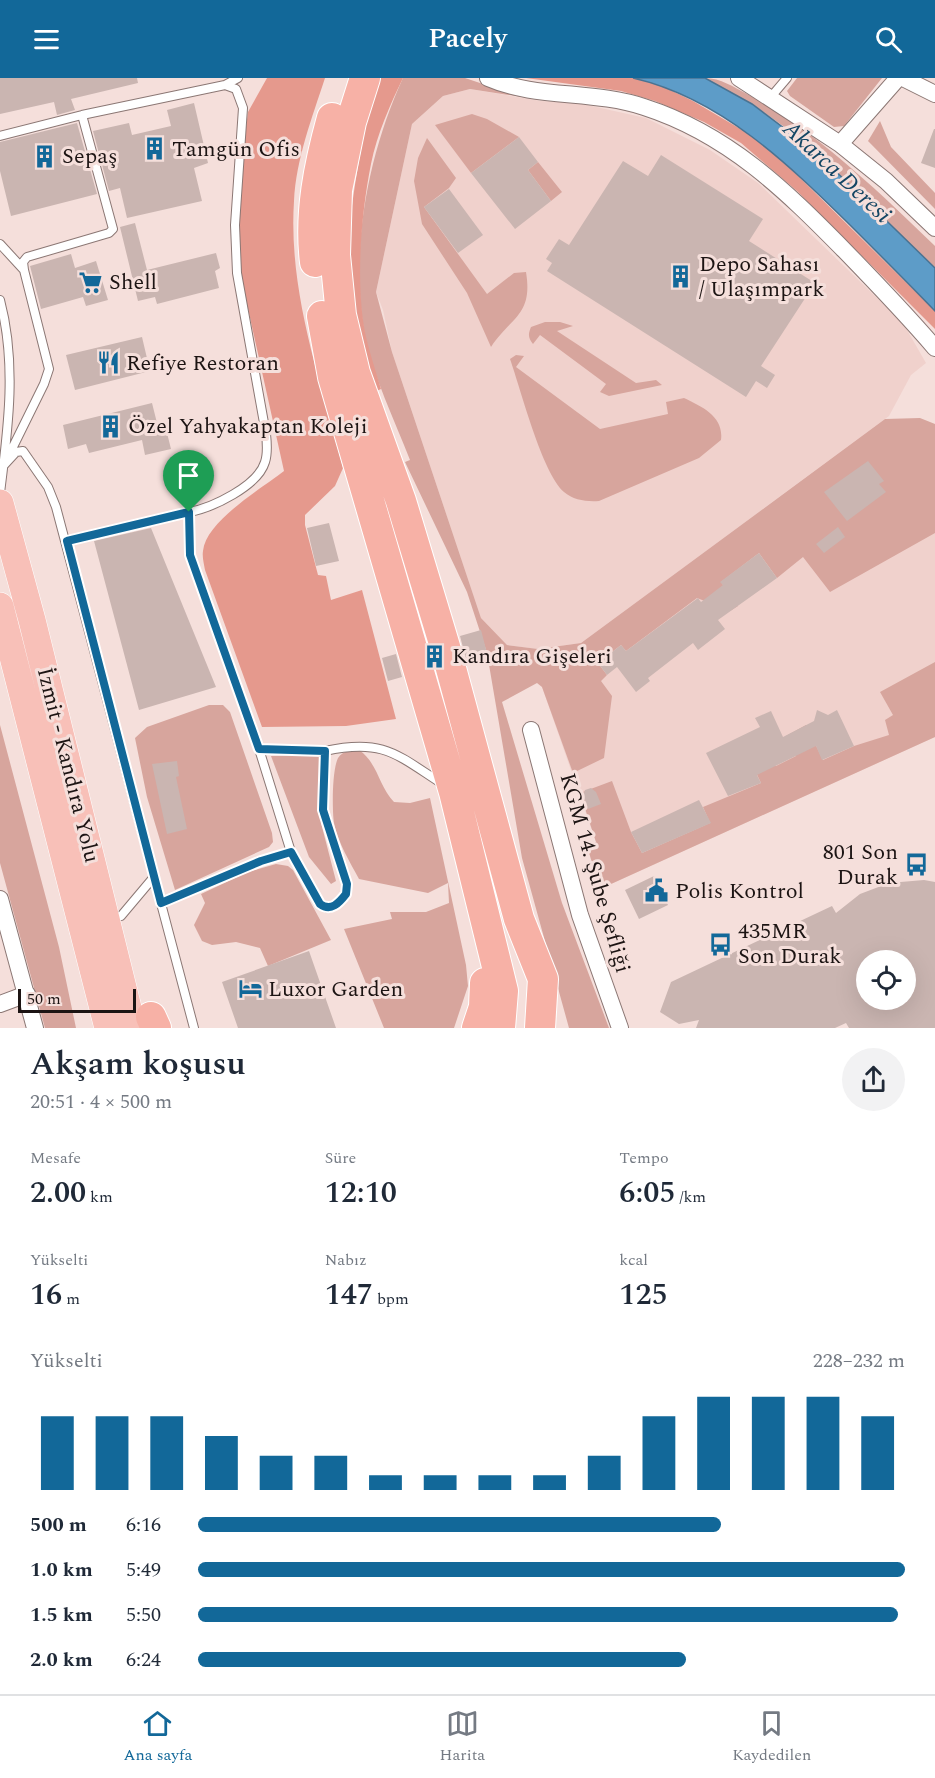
<!DOCTYPE html>
<html lang="tr">
<head>
<meta charset="utf-8">
<style>
	:root { --surface:#fff; --page:#f2f2f3; --text:#1f2937; --muted:#747a83; --line:#e0e1e3; --accent:#126899 }
	body { margin:0; font-family:Spectral,serif; background:var(--page); color:var(--text); height:100vh; display:flex; flex-direction:column; font-size:22px; white-space:nowrap }
	* { box-sizing:border-box; margin:0 }
	p { font-size:20px; color:var(--muted) }
	.icon { flex:none; width:33px; height:33px; fill:none; stroke:currentColor; stroke-width:2; stroke-linecap:round; stroke-linejoin:round }
	.map { position:relative; height:950px; overflow:hidden }
	.panel { display:flex; flex-direction:column; background:var(--surface); flex:1 }
	.panel>* { flex:none }
	.buttons { position:absolute; left:856px; top:872px; display:grid; gap:12px }
	.buttons a { display:grid; place-items:center; width:60px; height:60px; border-radius:50%; background:var(--surface); box-shadow:0 6px 24px #0002; font-size:30px }
	.scale { position:absolute; left:18px; bottom:15px; width:118px; box-sizing:border-box; padding-left:6px; border:3px solid #1c1413; border-top:0; font-size:16px; line-height:21px; white-space:nowrap; color:#1c1413; -webkit-text-stroke:4px #f5dfdb; paint-order:stroke }
	.pin { position:absolute; display:grid; place-items:center; width:51px; height:51px; color:#fff; margin:-62px -26px; border-radius:50% 50% 50% 0; rotate:-45deg; box-shadow:0 0 6px #0007 }
	.pin .icon { rotate:45deg }
	.round { display:grid; place-items:center; flex:none; width:63px; height:63px; border-radius:32px; background:var(--page) }
	.overview { display:flex; align-items:center; justify-content:space-between; height:102px; padding:0 30px }
	h1 { font-size:33px; font-weight:600; line-height:45px }
	.metrics { display:grid; grid-template-columns:repeat(3,1fr); gap:9px; height:102px; padding:6px 30px }
	.metrics div { display:grid; align-content:center }
	.metrics b { font-size:30px; font-weight:600 }
	.metrics small { font-size:16px; font-weight:400 }
	.metrics p { font-size:16px }
	.chart { height:168px; padding:12px 30px }
	.chart p { display:flex; justify-content:space-between }
	.chart svg { width:100%; height:108px; margin-top:6px; stroke:var(--accent); stroke-width:6 }
	ul { padding:0 30px; list-style:none; font-size:20px }
	li { display:grid; grid-template-columns:96px 72px 1fr; align-items:center; height:45px }
	li i { height:15px; border-radius:8px; background:var(--accent) }
	header { display:flex; justify-content:space-between; align-items:center; height:78px; padding:0 30px; background:var(--accent); color:#fff; font-size:27px; font-weight:600 }
	.dock { display:flex; justify-content:space-around; align-items:center; height:84px; border-top:2px solid var(--line); background:var(--surface); font-size:16px; color:var(--muted) }
	.dock a { display:grid; justify-items:center; gap:3px }
	.dock .current { color:var(--accent) }
	.map>svg:first-child { display:block }
</style>
</head>
<body>
<header><svg class="icon" aria-label="menu" viewBox="0 0 24 24"><path d="M4 6h16M4 12h16M4 18h16"/></svg>Pacely<svg class="icon" aria-label="search" viewBox="0 0 24 24"><circle cx="10" cy="10" r="6"/><path d="M15 15l6 6"/></svg></header>
<div class="map">
<svg width="935" height="950" viewBox="0 0 935 950">
	<rect width="100%" height="100%" fill="#f5dfdb"/>
	<path fill="#f0d1cc" d="M470,11L541,23L578,25L646,40L710,72L758,105L903,245L926,285L911,297L889,338L581,565L538,571L507,567L481,540L392,274L383,232L376,214L412,46L443,18Z
		M935,351V659L600,811L587,768L596,764L542,609Z"/>
	<path fill="#d7a59d" d="M403,0H465L522,19L470,11L443,18L412,46L376,214L392,274L481,540L507,567L538,571L581,565L885,341L920,340L935,346V455L830,514L803,479L777,500L759,475L721,504L738,528L730,533L697,520L626,573L621,567L598,585L607,597L601,603L612,618L604,680L573,695L542,609L537,605L502,624L562,825L609,950H569L522,780L487,575L467,514L405,384L410,382C394,341 374,300 365,258C349,174 368,76 403,0Z
		M705,0C721,0 733,9 747,16C818,55 877,112 935,168V190L800,60L752,26Z
		M797,0H882L844,48L834,49L790,18L787,13Z
		M472,36L487,41L519,59L471,95L435,47Z
		M880,43L891,69L935,115V131L868,63Z
		M427,60L456,100L449,110L424,129L487,216L514,195L526,194C533,237 512,238 491,269L467,215L422,146L414,103L418,80Z
		M538,84L562,114L551,123L528,92Z
		M545,244H560L573,248L557,253L636,305L656,302L662,307L609,318L600,314L606,306L540,257L533,266C528,260 528,256 531,249Z
		M516,277L524,278L516,289L600,351L668,336L666,324L684,320C703,329 724,339 721,362L699,380L599,423C587,424 573,422 564,414C542,395 521,312 510,281Z
		M935,584V659L600,811L587,768L596,764L580,715L612,703L631,754L642,775L710,745L703,729L761,705L747,676L776,688L796,678L786,658L806,647L823,682L854,668L889,657L885,642L893,637L880,614Z
		M209,627H223L230,634L272,755L273,764L269,769L175,812L147,719L135,660L147,649Z
		M0,647L59,869L76,950H45L0,785Z
		M359,672C378,685 379,709 394,724L410,725L430,720L466,887L468,908L454,950H384L344,851L392,841L390,834H426L449,825L448,805L428,815L359,801C350,784 338,765 334,745C332,732 332,692 338,680C343,672 352,673 359,672Z
		M321,676V745L336,803L331,806L309,779L271,678Z
		M276,786L288,788L293,792L331,862L268,888L260,870L236,864L212,867L202,863L194,847L205,825L201,816L248,794Z"/>
	<path fill="#e5998d" d="M267,0H325C312,40 296,81 294,123C288,215 321,303 343,390L335,408L305,437V447L318,497L326,498L331,522L362,512L396,641L346,648L262,649L205,492C204,486 202,479 203,473C206,443 261,411 284,393L241,199L239,156L243,71L248,34Z
		M377,0H403C390,27 377,56 371,86C361,136 355,208 366,259C370,276 376,294 381,311L374,314C359,264 347,211 349,159C352,112 363,64 371,17Z
		M526,0H633L656,5L693,23L754,59L779,79L935,233V251L797,113L741,65L704,44L655,23L621,13Z"/>
	<path fill="#5d9cc8" stroke="#4a7392" stroke-width="1.5" d="M633,0H705L752,26L817,75L935,190V233C907,204 879,176 851,148C789,87 721,20 633,0Z"/>
	<path fill="#cab5b1" fill-rule="evenodd" d="M0,0H137L138,5L71,21L75,32L57,37L54,24L0,36Z
		M194,25L208,85L194,90L202,123L127,140L120,110L109,113L93,53L129,45L132,57L171,48L167,32Z
		M77,45L97,116L11,138L0,93V64Z
		M934,51H935V90L921,85Z
		M519,59L538,84L528,92L551,123L515,151L471,95Z
		M661,77L763,141L749,163L815,205L761,288L775,297L767,310L756,303L746,319L547,193L552,185L546,181L559,161L569,167L623,83L648,98Z
		M449,111L483,157L458,175L424,129Z
		M135,145L147,192L216,175L220,190L215,193L219,210L157,226L155,219L138,223L120,149Z
		M71,176L75,190L96,183L108,222L86,228L83,219L41,231L30,188Z
		M142,259L150,293L75,312L66,277Z
		M152,325L158,349L165,347L171,371L145,377L142,362L89,375L86,366L68,371L63,347Z
		M868,383L884,403L879,406L886,414L847,443L824,414Z
		M329,445L339,483L316,488L307,450Z
		M838,449L845,459L824,475L816,466Z
		M151,450L216,609L139,632L94,463Z
		M759,475L777,500L718,542L725,551L698,572L693,565L648,600L650,603L636,614L617,589L607,597L598,585L621,567L626,573L698,520L701,524L723,507L720,504Z
		M481,552L487,575L466,581L460,558Z
		M396,576L402,599L388,603L382,580Z
		M817,632L828,637L837,632L854,668L822,682L816,668L757,697L761,705L728,718L706,675L760,649L755,640L771,633L783,659L814,643Z
		M177,683L179,698L176,699L187,751L167,756L152,686Z
		M591,710L596,714L601,726L588,731L583,718L585,712Z
		M699,722L711,745L642,775L631,754Z
		M654,798L668,827L639,841L625,812Z
		M924,802L935,804V950H849L846,945L835,950H696L699,942L679,946L660,934L671,904L832,828L836,835L860,816L889,805ZM867,882H906V921H867Z
		M309,873L336,950H238L222,904Z"/>
	<g fill="none" stroke-linecap="round" stroke-linejoin="round">
		<defs>
			<path id="service" d="M225,7L238,0
				M770,20L787,0
				M0,58L82,37L225,7L236,11L243,30L235,147L237,195L266,356C267,365 268,375 265,384C258,408 212,430 189,434L190,477L259,671L291,774
				M0,166L24,192L49,291L44,306L8,379
				M24,192L23,184L27,179L109,155L113,151L82,37
				M0,222C17,286 8,351 0,415
				M4,387L16,374L23,373L48,409L56,429L194,950
				M67,463L189,434
				M259,671L325,673
				M161,825L261,783L291,774L320,826L328,830C340,826 347,819 347,806L323,732L325,673C384,660 397,677 444,707
				M121,838L153,800"/>
			<path id="minor" d="M488,0C536,21 593,12 644,29C728,56 785,112 845,173C876,205 906,236 935,270
				M739,0L840,66L886,103L935,150
				M903,0L935,16
				M840,66L898,0
				M531,652L580,837L620,950
				M0,821L35,950
				M0,926L27,916"/>
			<path id="trunk" d="M0,425L32,542L133,950
				M0,528L108,950"/>
			<path id="motorway" d="M365,0L351,44L337,112L335,177L341,237L355,295L401,423L446,572L519,841L543,901L540,950
				M315,184C309,135 319,87 332,40
				M322,238L333,299L454,714L503,913L500,950
				M151,939L156,950
				M477,950L484,929L485,905"/>
		</defs>
		<use href="#service" stroke="#8b7774" stroke-width="10"/>
		<use href="#minor" stroke="#8b7774" stroke-width="18"/>
		<use href="#trunk" stroke="#fff" stroke-width="28"/>
		<use href="#motorway" stroke="#fff" stroke-width="32"/>
		<use href="#service" stroke="#fff" stroke-width="8"/>
		<use href="#minor" stroke="#fff" stroke-width="16"/>
		<use href="#trunk" stroke="#f8c0b8" stroke-width="27"/>
		<use href="#motorway" stroke="#f7b1a6" stroke-width="30"/>
	</g>
	<g fill="none" stroke-linecap="round" stroke-linejoin="round">
		<defs>
			<path id="route" d="M189,434L190,477L259,671L325,673L323,732L347,806L346,816C339,825 331,834 320,826L291,774L261,783L161,825L67,463Z"/>
		</defs>
		<use href="#route" stroke="#fff" stroke-width="12"/>
		<use href="#route" stroke="#126899" stroke-width="8"/>
	</g>
	<defs>
		<symbol id="building-bare" viewBox="-9 -9 18 18"><path d="M-4-6H4V6H1V3H-1V6H-4ZM-2.5-4.3h1.7v1.8h-1.7ZM.8-4.3h1.7v1.8H.8ZM-2.5-1h1.7V.8h-1.7ZM.8-1h1.7V.8H.8Z" fill="#126899" stroke="#f5dfdb" stroke-width="2.5" paint-order="stroke"/></symbol>
		<symbol id="supermarket-bare" viewBox="-9 -9 18 18"><path d="M-6-5.5h2.5l.6 2H6L4.5 2H-2.5L-4.4-4H-6ZM-1.5 3.2a1.3 1.3 0 1 0 .1 0ZM3 3.2a1.3 1.3 0 1 0 .1 0Z" fill="#126899" stroke="#f5dfdb" stroke-width="2.5" paint-order="stroke"/></symbol>
		<symbol id="restaurant-bare" viewBox="-9 -9 18 18"><path d="M-5-6h1v4h1v-4h1v4h1v-4h1v5L-1.5 .5V6h-2V.5L-5-1ZM5-6V6H3V1.5H1.5Q1.5-4 5-6Z" fill="#126899" stroke="#f5dfdb" stroke-width="2.5" paint-order="stroke"/></symbol>
		<symbol id="bus-bare" viewBox="-9 -9 18 18"><path d="M-5-6H5V4H4V6H2V4H-2V6H-4V4H-5ZM-3.5-4V0h7V-4ZM-3.5 1.2v1.5H-2V1.2ZM2 1.2v1.5H3.5V1.2Z" fill="#126899" stroke="#f5dfdb" stroke-width="2.5" paint-order="stroke"/></symbol>
		<symbol id="civic-bare" viewBox="-9 -9 18 18"><path d="M-.6-6.5H3V-4.5H.6V-3L4-1V1h2V6H-6V1h2V-1L-.6-3ZM-1.2 2.5V6h2.4V2.5Z" fill="#126899" stroke="#f5dfdb" stroke-width="2.5" paint-order="stroke"/></symbol>
		<symbol id="hotel-bare" viewBox="-9 -9 18 18"><path d="M-6-4.5h1.5V1H6V5H4.5V3h-9V5H-6ZM-4 0a1.8 1.8 0 1 1 3.6 0ZM.5 0V-2.5h3Q6-2.5 6 0Z" fill="#126899" stroke="#f5dfdb" stroke-width="2.5" paint-order="stroke"/></symbol>
	</defs>
	<g fill-rule="evenodd">
		<use href="#building-bare" x="138" y="54" width="33" height="33"/>
		<use href="#building-bare" x="28" y="62" width="33" height="33"/>
		<use href="#building-bare" x="664" y="182" width="33" height="33"/>
		<use href="#supermarket-bare" x="74" y="188" width="33" height="33"/>
		<use href="#restaurant-bare" x="92" y="268" width="33" height="33"/>
		<use href="#building-bare" x="94" y="332" width="33" height="33"/>
		<use href="#building-bare" x="418" y="562" width="33" height="33"/>
		<use href="#bus-bare" x="900" y="770" width="33" height="33"/>
		<use href="#civic-bare" x="640" y="796" width="33" height="33"/>
		<use href="#bus-bare" x="704" y="850" width="33" height="33"/>
		<use href="#hotel-bare" x="234" y="894" width="33" height="33"/>
	</g>
	<g text-anchor="middle" dominant-baseline="central" stroke-width="6" stroke-linejoin="round" paint-order="stroke">
		<g font-size="22" fill="#1c1413" stroke="#f5dfdb" text-anchor="start">
			<text x="172" y="71">Tamgün Ofis</text>
			<text x="62" y="78">Sepaş</text>
			<text x="699" y="186">Depo Sahası<tspan x="699" dy="25">/ Ulaşımpark</tspan></text>
			<text x="109" y="204">Shell</text>
			<text x="126" y="285">Refiye Restoran</text>
			<text x="128" y="348">Özel Yahyakaptan Koleji</text>
			<text x="452" y="578">Kandıra Gişeleri</text>
			<text x="898" y="774" text-anchor="end">801 Son<tspan x="898" dy="25">Durak</tspan></text>
			<text x="675" y="813">Polis Kontrol</text>
			<text x="738" y="853">435MR<tspan x="738" dy="25">Son Durak</tspan></text>
			<text x="268" y="911">Luxor Garden</text>
		</g>
		<g font-size="22" fill="#1c1413" stroke="#f5dfdb">
			<text transform="translate(68 687) rotate(76)">İzmit - Kandıra Yolu</text>
			<text transform="translate(595 795) rotate(74)">KGM 14. Şube Şefliği</text>
		</g>
		<g font-size="24" font-style="italic" fill="#144664" stroke="#f5dfdb">
			<text transform="translate(837 94) rotate(43)">Akarca Deresi</text>
		</g>
	</g>
</svg>
<div class="buttons">
<a><svg class="icon" aria-label="locate" viewBox="0 0 24 24"><circle cx="12" cy="12" r="6"/><path d="M12 2v4M12 18v4M2 12h4M18 12h4"/></svg></a>
</div>
<div class="scale">50 m</div>
<div class="pin" style="left:189px;top:434px;background:#1e9e55"><svg class="icon" aria-label="arrive" viewBox="0 0 24 24"><path d="M6 21V4h12l-3 4 3 4H6"/></svg></div>
</div>
<section class="panel">
<div class="overview"><div><h1>Akşam koşusu</h1><p>20:51 · 4 × 500 m</p></div><a class="round"><svg class="icon" aria-label="share" viewBox="0 0 24 24"><path d="M12 15V3M7 8l5-5 5 5M5 13v7h14v-7"/></svg></a></div>
<div class="metrics">
<div><p>Mesafe</p><b>2.00<small> km</small></b></div>
<div><p>Süre</p><b>12:10</b></div>
<div><p>Tempo</p><b>6:05<small> /km</small></b></div>
</div>
<div class="metrics">
<div><p>Yükselti</p><b>16<small> m</small></b></div>
<div><p>Nabız</p><b>147<small> bpm</small></b></div>
<div><p>kcal</p><b>125</b></div>
</div>
<div class="chart"><p><span>Yükselti</span>228–232 m</p>
<svg viewBox="0 0 160 44" preserveAspectRatio="none"><path d="M5 44V14M15 44V14M25 44V14M35 44V22M45 44V30M55 44V30M65 44V38M75 44V38M85 44V38M95 44V38M105 44V30M115 44V14M125 44V6M135 44V6M145 44V6M155 44V14"/></svg>
</div>
<ul>
<li><b>500 m</b>6:16<i style="width:74%"></i></li>
<li><b>1.0 km</b>5:49<i style="width:100%"></i></li>
<li><b>1.5 km</b>5:50<i style="width:99%"></i></li>
<li><b>2.0 km</b>6:24<i style="width:69%"></i></li>
</ul>
</section>
<nav class="dock">
<a class="current"><svg class="icon" aria-label="home" viewBox="0 0 24 24"><path d="M3 11l9-7 9 7M6 9v11h12V9"/></svg>Ana sayfa</a>
<a><svg class="icon" aria-label="map" viewBox="0 0 24 24"><path d="M3 6l6-2 6 2 6-2v14l-6 2-6-2-6 2zM9 4v14M15 6v14"/></svg>Harita</a>
<a><svg class="icon" aria-label="saved" viewBox="0 0 24 24"><path d="M7 4h10v16l-5-4-5 4z"/></svg>Kaydedilen</a>
</nav>
</body>
</html>
